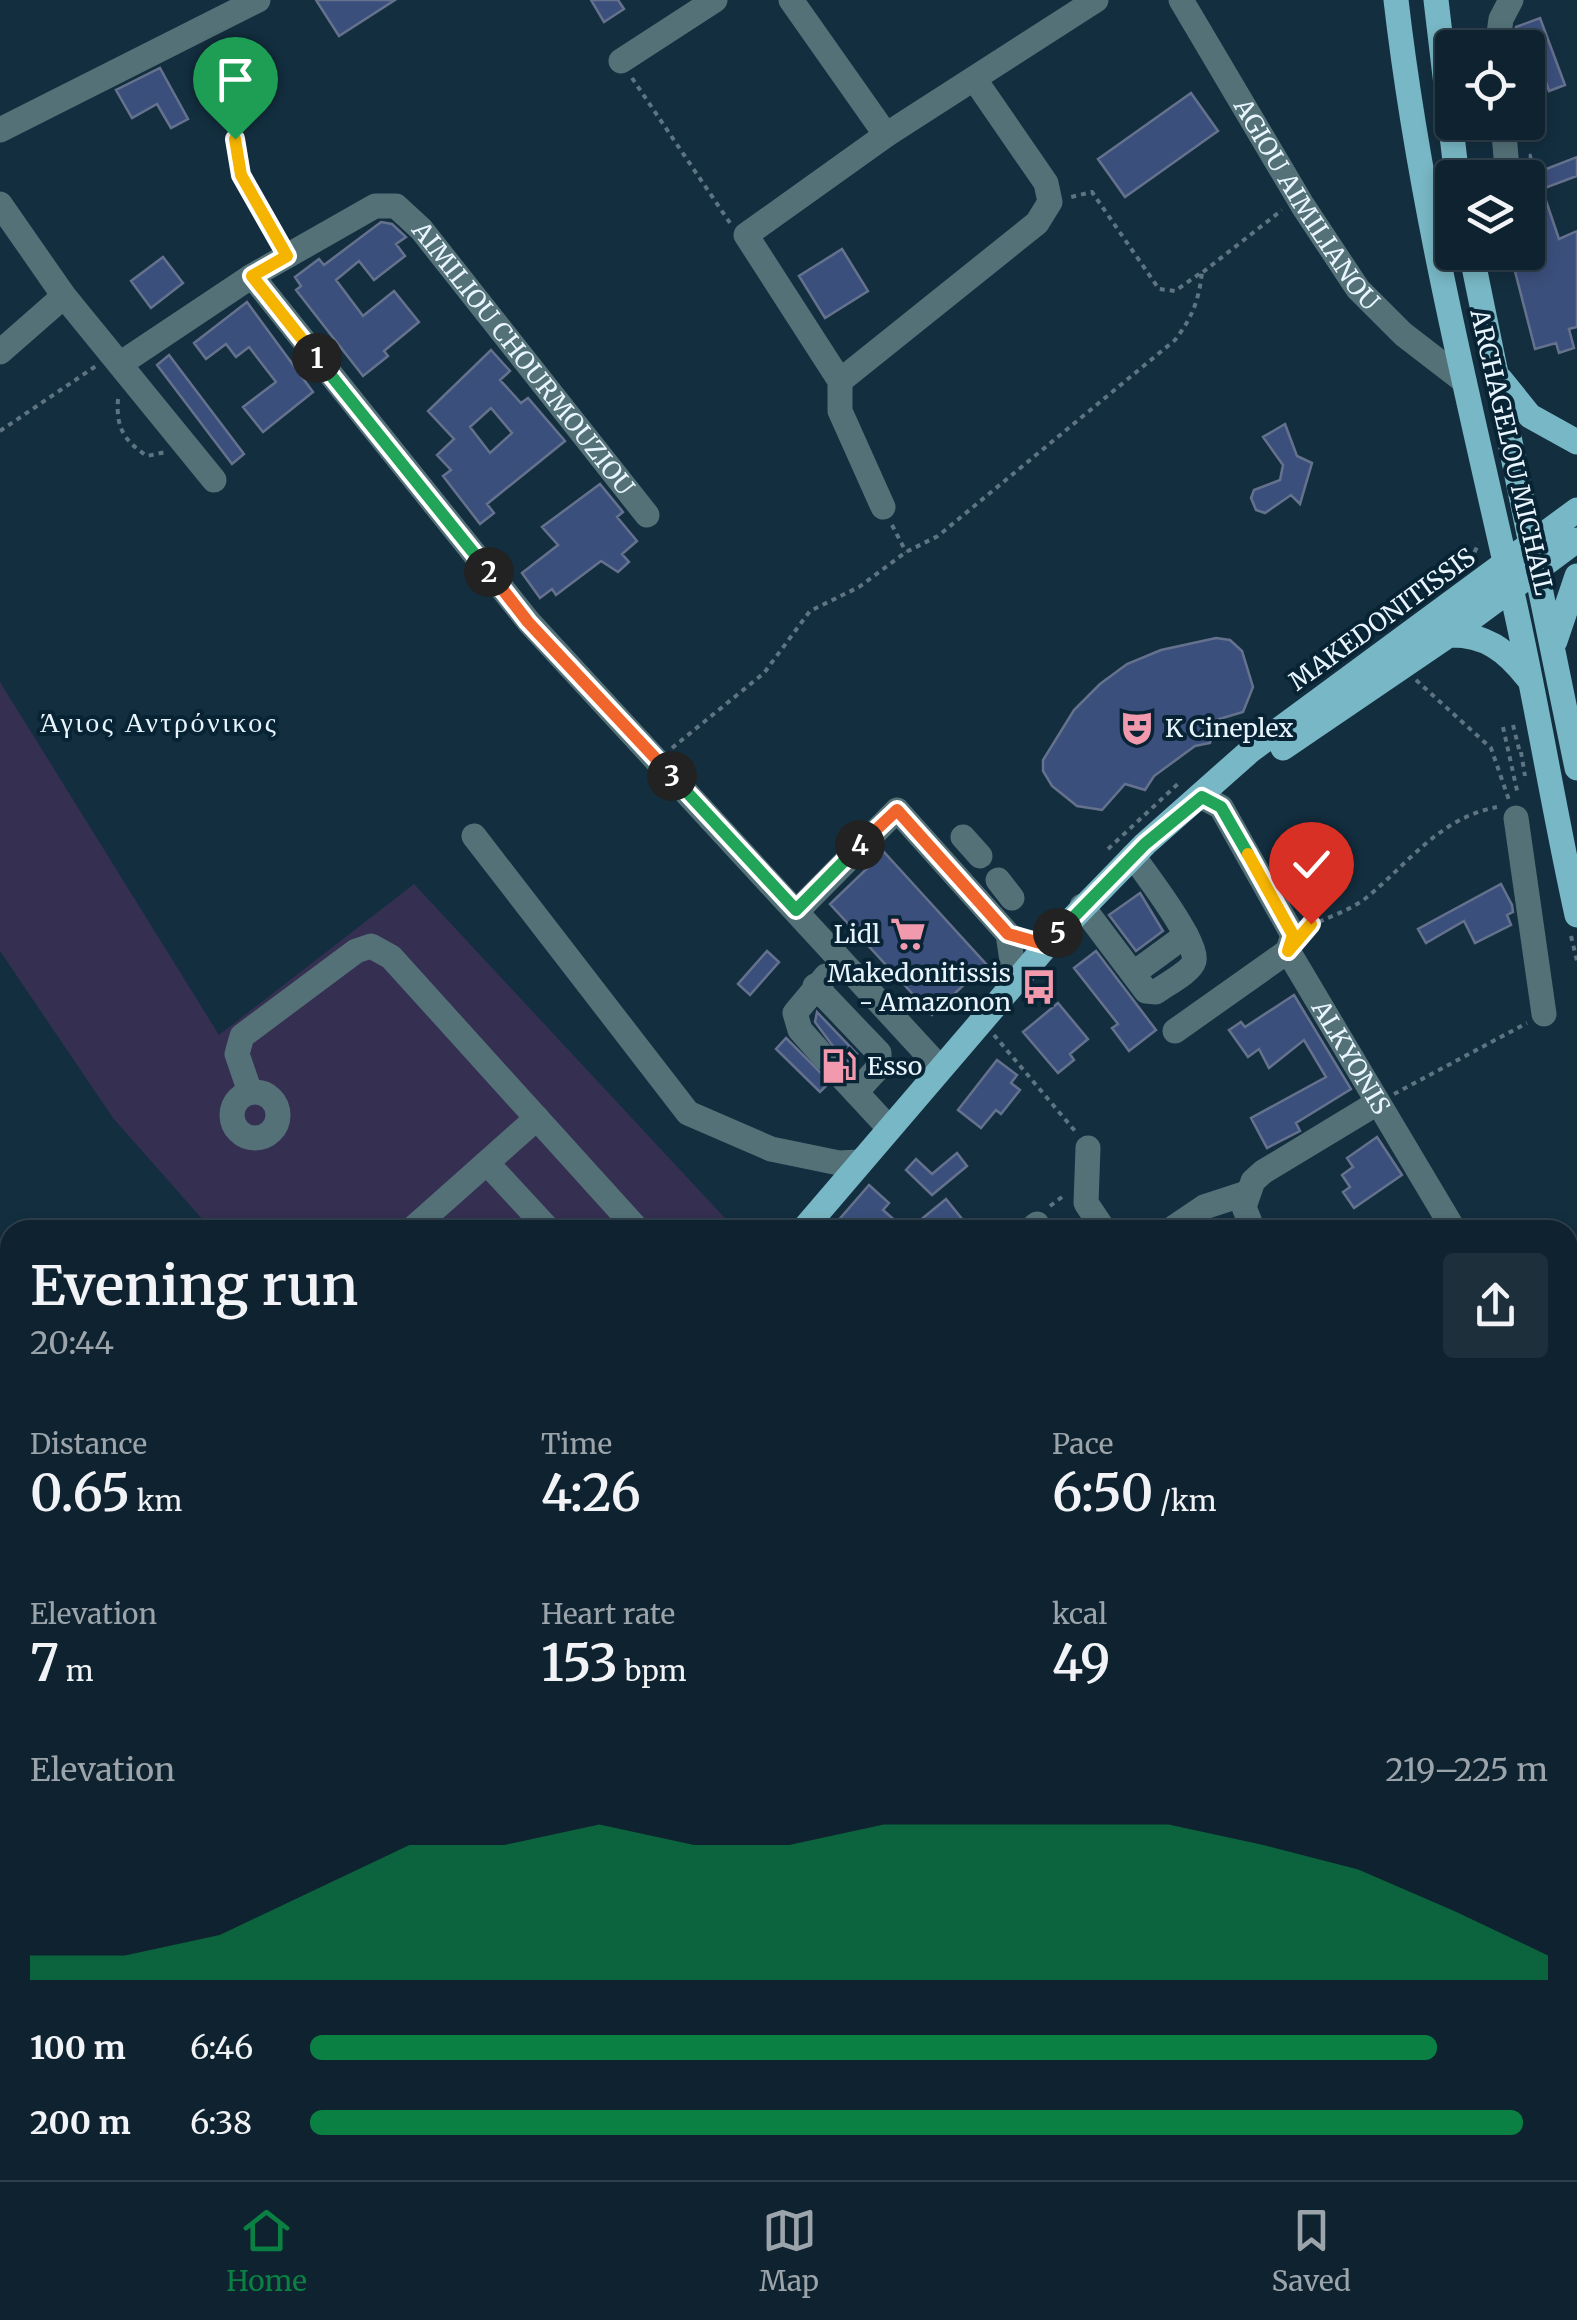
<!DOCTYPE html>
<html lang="en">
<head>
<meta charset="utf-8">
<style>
	:root { --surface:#0e222f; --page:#1c2f3b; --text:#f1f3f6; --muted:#9ba4aa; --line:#2e3f4b; --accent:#0b8043 }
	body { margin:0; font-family:Merriweather,serif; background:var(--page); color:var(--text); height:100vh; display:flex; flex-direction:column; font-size:38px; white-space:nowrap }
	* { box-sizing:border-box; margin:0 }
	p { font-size:32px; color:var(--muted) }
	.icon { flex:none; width:55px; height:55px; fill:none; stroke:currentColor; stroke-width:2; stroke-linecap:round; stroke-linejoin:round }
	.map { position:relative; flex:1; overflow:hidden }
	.details { position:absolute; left:0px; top:1220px; width:1578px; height:960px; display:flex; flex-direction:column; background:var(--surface); border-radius:30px 30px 0 0; box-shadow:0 5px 15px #0003,0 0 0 2px var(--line) }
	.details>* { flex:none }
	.tools { position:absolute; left:1435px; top:30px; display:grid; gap:20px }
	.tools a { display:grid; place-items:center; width:110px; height:110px; border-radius:10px; background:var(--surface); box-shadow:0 5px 15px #0003,0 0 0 2px var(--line); font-size:50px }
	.pin { position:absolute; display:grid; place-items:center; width:85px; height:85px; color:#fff; margin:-102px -42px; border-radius:50% 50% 50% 0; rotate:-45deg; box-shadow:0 0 10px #0007 }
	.pin .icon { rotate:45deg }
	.km { position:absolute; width:50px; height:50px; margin:-25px; border-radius:50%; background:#222; color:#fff; font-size:28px; line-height:50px; text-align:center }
	.round { display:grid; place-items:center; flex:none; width:105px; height:105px; border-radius:10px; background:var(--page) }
	.headline { display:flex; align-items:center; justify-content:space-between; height:170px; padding:0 30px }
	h1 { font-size:55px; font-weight:600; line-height:75px }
	.figures { display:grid; grid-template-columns:repeat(3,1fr); gap:15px; height:170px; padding:10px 30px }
	.figures div { display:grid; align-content:center }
	.figures b { font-size:50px; font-weight:600 }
	.figures small { font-size:28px; font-weight:400 }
	.figures p { font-size:28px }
	.chart { height:280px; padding:20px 30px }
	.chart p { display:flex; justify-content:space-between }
	.chart svg { width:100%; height:180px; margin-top:10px; fill:var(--accent); opacity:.7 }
	ul { padding:0 30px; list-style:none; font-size:32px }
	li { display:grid; grid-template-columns:160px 120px 1fr; align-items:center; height:75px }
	li i { height:25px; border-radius:12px; background:var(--accent) }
	.tabs { display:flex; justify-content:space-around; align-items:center; height:140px; border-top:2px solid var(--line); background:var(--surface); font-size:28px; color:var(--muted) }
	.tabs a { display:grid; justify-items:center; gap:5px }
	.tabs .on { color:var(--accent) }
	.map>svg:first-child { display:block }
</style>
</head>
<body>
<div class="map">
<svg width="1577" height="2180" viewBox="0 0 1577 2180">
	<rect width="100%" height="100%" fill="#132e3f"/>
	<path fill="#353052" d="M0,682L219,1035L414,884L736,1230H212L113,1118L0,951Z"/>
	<path fill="#3b4f7c" stroke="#65728d" stroke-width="2.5" fill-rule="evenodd" d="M316,0H395L339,36Z
		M591,0H618L624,9L604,22Z
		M1540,18L1565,85L1549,91L1544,76L1531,81L1528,48H1519L1515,36L1516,27Z
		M160,68L188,119L171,128L157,104L132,118L116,90Z
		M1191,93L1218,131L1125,197L1098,159Z
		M1530,154L1536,173L1577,157V176L1542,189L1559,239L1577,231V327L1569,329L1574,348L1559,353L1556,343L1535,349L1510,252H1528Z
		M381,222L392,224L406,237L396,244L405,256L374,280L359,261L336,280L363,316L394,291L419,322L384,351L388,356L363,376L296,290L301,286L295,277L319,259L324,265Z
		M842,249L868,291L825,318L799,276Z
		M163,257L183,283L151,308L131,281Z
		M247,302L313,392L263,432L243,407L276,382L249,347L236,357L226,344L206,359L194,343Z
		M491,350L510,371L500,380L521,403L528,398L565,441L487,504L494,513L480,524L443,476L451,470L437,455L454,439L428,411ZM491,408L512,433L490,453L470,427Z
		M169,355L244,454L232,464L157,365Z
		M1285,424L1297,456L1312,463L1300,504L1291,495L1265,513L1256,510L1251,498L1254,490L1280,480L1283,465L1263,437Z
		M600,484L623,512L617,517L637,541L622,554L629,562L618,572L601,561L556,595L552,589L540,598L522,573L558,545L542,527Z
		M1216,638L1230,640L1242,651L1253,687L1243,712L1216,720L1210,743L1195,746L1154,776L1145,790L1125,784L1102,810L1077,806L1052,786L1043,771V760L1074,710L1100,684L1127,664L1161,650Z
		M884,852L986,964L932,1015L830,904Z
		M1501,884L1512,905L1513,912L1507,915L1511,925L1475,943L1464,921L1426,943L1418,929Z
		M1140,893L1163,931L1136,951L1109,915Z
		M767,951L779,962L750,995L738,984Z
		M1096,951L1156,1030L1129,1051L1112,1028L1118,1024L1074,968Z
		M1294,995L1351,1089L1296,1123L1300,1131L1267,1148L1251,1118L1326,1077L1304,1040L1269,1068L1259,1049L1248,1057L1229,1030L1241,1022L1245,1027Z
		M1058,1003L1088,1039L1070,1054L1074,1060L1058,1073L1023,1032Z
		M817,1012L857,1054L849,1062L841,1057L815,1022Z
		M786,1038L822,1074L827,1085L820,1092L776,1049Z
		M997,1060L1017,1075L1011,1083L1020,1090L1001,1114L996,1110L981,1128L958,1110Z
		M1377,1137L1402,1175L1354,1208L1343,1192L1350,1187L1342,1175L1353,1167L1347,1158Z
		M957,1153L967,1166L932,1195L906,1170L916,1159L932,1174Z
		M869,1185L889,1203L883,1210L906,1230H830Z
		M946,1199L971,1230H924L918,1222Z"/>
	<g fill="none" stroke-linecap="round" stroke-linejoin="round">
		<path stroke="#5e7482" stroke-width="4" stroke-dasharray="5 5" stroke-linecap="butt" d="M214,47L241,175L279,238
			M632,78L730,223
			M1203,272L1282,210
			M118,399C116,427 123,440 147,456L166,452
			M0,431L96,366
			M892,525L906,552
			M1470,561L1479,543
			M1416,680L1491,748L1509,800
			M1513,725L1520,753
			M1503,727L1518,795
			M672,748L764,673L810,611L859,587L906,552L938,536L1175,340C1192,318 1199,300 1202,272L1175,291L1159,289L1092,192L1071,197
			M1521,752L1525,776
			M1108,849L1181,781
			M1310,926C1328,917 1349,911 1366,898C1408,864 1439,818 1497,807
			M1571,936L1577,961
			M994,1035L1075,1131
			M1394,1094L1527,1023
			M1050,1206L1066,1194
			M672,2170L679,2180
			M1105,2170L1112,2180
			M1403,2170L1409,2180
			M105,2180L107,2170"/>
		<g stroke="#547178" stroke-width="25">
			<path d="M791,0L886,135"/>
			<path id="s1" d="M1181,0L1303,206L1358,289L1403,334L1464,381"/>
			<path d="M1497,48L1501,19L1511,0"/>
			<path d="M621,61L715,0"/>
			<path d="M1503,122L1507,169"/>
			<path d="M0,130L258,0"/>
			<path d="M0,204L64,296L214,480"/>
			<path d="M252,276L529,622L940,1068"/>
			<path d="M0,352L64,296"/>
			<path id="s2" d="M120,364L252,276L375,206H396L421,229L647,515"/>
			<path d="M840,381L1037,223L1050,202L1046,183L975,80"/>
			<path d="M883,507L840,411V381L746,235L886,135L1096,0"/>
			<path d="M1202,797L1221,807L1293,935L1288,951"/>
			<path d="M1516,818L1544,1014"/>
			<path d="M474,836L688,1113L771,1149L839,1163L860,1162"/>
			<path d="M963,837L980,856"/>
			<path d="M998,880L1012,898"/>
			<path d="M1082,906L1146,991L1156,992C1165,985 1191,972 1194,961C1199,943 1145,873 1133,856"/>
			<path d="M797,911L897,810L1008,934L1015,981"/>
			<path d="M1134,973L1186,935"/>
			<path d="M815,986L879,1053V1067L856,1092"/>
			<path id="s3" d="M1175,1031L1288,951L1454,1230"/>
			<path d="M825,1058L800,1030L795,1013L826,976"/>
			<path d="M838,1073L889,1128"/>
			<circle cx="255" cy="1115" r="23"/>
			<path d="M250,1092L237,1054L242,1036L356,951L371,946L391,957L638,1230"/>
			<path d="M1088,1148L1086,1203L1104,1230"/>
			<path d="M487,1163L549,1230"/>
			<path d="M411,1230L537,1118"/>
			<path d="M1030,1230L1037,1224"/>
			<path d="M1170,1230L1204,1207L1247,1193"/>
			<path d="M1253,1230L1244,1207L1253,1181L1263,1172L1377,1103"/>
			<path d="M290,2170L298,2180"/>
			<path d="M882,2170L889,2180"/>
			<path d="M460,2180L462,2178"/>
			<path d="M775,2180L790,2170"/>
			<path d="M1313,2180L1330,2170"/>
		</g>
		<path stroke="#78b7c5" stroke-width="25" d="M1396,0C1419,199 1467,393 1511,588C1536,697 1553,807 1577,915
			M1436,0L1457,178
			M1471,252L1577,768
			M1501,380L1530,416L1577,442
			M1449,635C1485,634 1506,650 1528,678
			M1555,641L1577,576
			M1283,748L1449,635L1577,540
			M803,1230L1047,945L1145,844L1250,751L1577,510
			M72,2180L80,2170"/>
	</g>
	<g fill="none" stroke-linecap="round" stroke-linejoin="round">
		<defs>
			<path id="split-1" d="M235,139L241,175L287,256L252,276L317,358"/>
			<path id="split-2" d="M317,358L489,572"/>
			<path id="split-3" d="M489,572L528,622L672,776"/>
			<path id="split-4" d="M672,776L796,910L860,845"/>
			<path id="split-5" d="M860,845L897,810L1008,934L1047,945L1058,933"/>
			<path id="split-6" d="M1058,933L1145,844L1202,797L1221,807L1248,854"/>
			<path id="split-7" d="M1248,854L1293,935L1288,951L1311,924"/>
		</defs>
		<use href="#split-1" stroke="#fff" stroke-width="20"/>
		<use href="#split-2" stroke="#fff" stroke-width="20"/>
		<use href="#split-3" stroke="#fff" stroke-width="20"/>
		<use href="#split-4" stroke="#fff" stroke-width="20"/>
		<use href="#split-5" stroke="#fff" stroke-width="20"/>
		<use href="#split-6" stroke="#fff" stroke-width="20"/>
		<use href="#split-7" stroke="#fff" stroke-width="20"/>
		<use href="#split-1" stroke="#f5b400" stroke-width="12"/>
		<use href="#split-2" stroke="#22a559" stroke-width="12"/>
		<use href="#split-3" stroke="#f0652b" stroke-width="12"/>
		<use href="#split-4" stroke="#22a559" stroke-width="12"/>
		<use href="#split-5" stroke="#f0652b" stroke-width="12"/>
		<use href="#split-6" stroke="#22a559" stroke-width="12"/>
		<use href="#split-7" stroke="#f5b400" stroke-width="12"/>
	</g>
	<defs>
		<symbol id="theatre-bare" viewBox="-9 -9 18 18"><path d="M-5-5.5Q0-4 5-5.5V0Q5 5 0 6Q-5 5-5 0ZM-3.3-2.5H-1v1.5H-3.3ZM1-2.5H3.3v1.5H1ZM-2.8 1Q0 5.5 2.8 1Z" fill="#f29aad" stroke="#082434" stroke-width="2.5" paint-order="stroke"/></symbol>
		<symbol id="supermarket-bare" viewBox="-9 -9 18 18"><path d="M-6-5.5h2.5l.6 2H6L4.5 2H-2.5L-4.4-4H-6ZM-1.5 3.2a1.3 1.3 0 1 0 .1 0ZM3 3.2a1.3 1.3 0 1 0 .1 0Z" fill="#f29aad" stroke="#082434" stroke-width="2.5" paint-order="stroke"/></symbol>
		<symbol id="bus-bare" viewBox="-9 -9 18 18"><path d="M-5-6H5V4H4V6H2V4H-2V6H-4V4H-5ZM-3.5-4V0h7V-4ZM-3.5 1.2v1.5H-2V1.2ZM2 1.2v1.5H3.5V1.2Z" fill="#f29aad" stroke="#082434" stroke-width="2.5" paint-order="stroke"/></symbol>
		<symbol id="fuel-bare" viewBox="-9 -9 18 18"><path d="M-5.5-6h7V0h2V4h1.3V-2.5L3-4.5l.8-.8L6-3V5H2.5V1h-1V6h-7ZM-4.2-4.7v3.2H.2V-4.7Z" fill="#f29aad" stroke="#082434" stroke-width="2.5" paint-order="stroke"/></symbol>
	</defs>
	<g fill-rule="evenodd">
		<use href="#theatre-bare" x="1112" y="703" width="50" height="50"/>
		<use href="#supermarket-bare" x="883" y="909" width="50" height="50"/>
		<use href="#bus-bare" x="1014" y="962" width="50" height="50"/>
		<use href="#fuel-bare" x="814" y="1041" width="50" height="50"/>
	</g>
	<g text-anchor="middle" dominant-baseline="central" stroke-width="8" stroke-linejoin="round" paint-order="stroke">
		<g font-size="25" fill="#e8f5fe" stroke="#082434">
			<text stroke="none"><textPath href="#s1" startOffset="240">AGIOU AIMILIANOU</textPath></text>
			<text stroke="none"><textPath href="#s2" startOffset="520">AIMILIOU CHOURMOUZIOU</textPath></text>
			<text transform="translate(1512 452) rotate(77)">ARCHAGELOU MICHAIL</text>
			<text transform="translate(1382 619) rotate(-36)">MAKEDONITISSIS</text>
			<text stroke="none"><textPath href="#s3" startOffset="262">ALKYONIS</textPath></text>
		</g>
		<g font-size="25" fill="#e8f5fe" stroke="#082434" text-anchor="start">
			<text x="1165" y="728">K Cineplex</text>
			<text x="880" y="934" text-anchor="end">Lidl</text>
			<text x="1011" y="973" text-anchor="end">Makedonitissis<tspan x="1011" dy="29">- Amazonon</tspan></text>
			<text x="867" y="1066">Esso</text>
		</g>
		<g font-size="28" letter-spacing="2.5" fill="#e8f5fe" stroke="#082434">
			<text x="159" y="722">Άγιος Αντρόνικος</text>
		</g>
	</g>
</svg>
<div class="tools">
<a><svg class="icon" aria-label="locate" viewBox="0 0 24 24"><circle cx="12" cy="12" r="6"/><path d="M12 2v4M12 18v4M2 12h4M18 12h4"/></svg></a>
<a><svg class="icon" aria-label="layers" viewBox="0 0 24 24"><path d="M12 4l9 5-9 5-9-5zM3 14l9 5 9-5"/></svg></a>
</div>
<div class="pin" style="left:235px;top:139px;background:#1e9e55"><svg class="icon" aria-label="arrive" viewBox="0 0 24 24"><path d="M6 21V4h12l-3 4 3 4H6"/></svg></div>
<div class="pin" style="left:1311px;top:924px;background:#d93025"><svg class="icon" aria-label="check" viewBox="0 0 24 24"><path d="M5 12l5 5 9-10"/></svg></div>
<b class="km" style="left:317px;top:358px">1</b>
<b class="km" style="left:489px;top:572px">2</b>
<b class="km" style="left:672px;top:776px">3</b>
<b class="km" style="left:860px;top:845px">4</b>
<b class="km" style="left:1058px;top:933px">5</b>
<section class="details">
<div class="headline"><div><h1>Evening run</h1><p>20:44</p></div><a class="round"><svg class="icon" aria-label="share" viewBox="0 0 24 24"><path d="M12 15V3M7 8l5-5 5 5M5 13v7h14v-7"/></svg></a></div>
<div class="figures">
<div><p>Distance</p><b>0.65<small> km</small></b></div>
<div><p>Time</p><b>4:26</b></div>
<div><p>Pace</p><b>6:50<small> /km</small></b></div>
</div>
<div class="figures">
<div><p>Elevation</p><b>7<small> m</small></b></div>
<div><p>Heart rate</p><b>153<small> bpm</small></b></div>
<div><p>kcal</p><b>49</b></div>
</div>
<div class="chart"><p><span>Elevation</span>219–225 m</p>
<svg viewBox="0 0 160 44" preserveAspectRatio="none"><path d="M0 44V38L10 38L20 33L30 22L40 11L50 11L60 6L70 11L80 11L90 6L100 6L110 6L120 6L130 11L140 17L150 27L160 38V44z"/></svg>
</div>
<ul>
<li><b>100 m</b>6:46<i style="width:91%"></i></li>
<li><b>200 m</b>6:38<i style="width:98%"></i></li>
</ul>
</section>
</div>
<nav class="tabs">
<a class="on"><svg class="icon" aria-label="home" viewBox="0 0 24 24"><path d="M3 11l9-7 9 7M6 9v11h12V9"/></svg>Home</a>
<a><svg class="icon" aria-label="map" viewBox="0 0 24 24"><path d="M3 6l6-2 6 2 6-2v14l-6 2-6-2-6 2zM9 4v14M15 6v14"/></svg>Map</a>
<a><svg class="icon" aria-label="saved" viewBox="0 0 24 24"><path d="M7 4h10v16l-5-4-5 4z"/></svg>Saved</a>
</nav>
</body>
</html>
